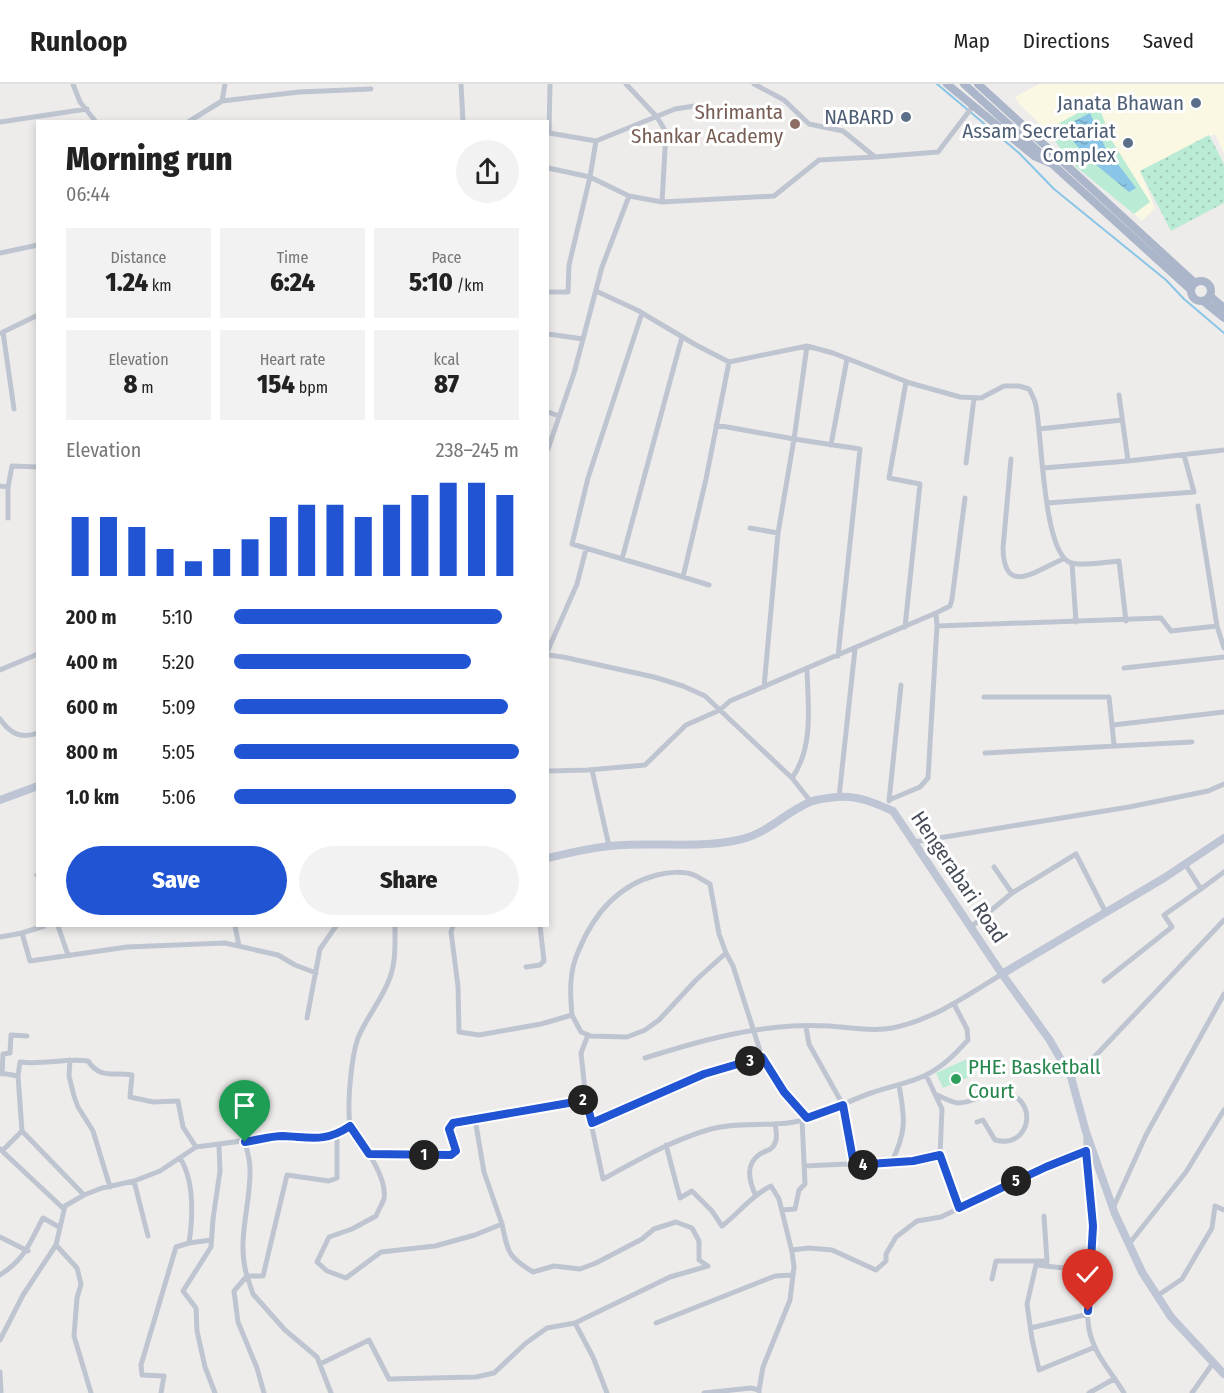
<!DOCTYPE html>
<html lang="en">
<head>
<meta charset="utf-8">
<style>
	:root { --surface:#fff; --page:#f2f2f2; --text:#222; --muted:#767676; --line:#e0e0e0; --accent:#2154d2 }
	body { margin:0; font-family:"Fira Sans Condensed",sans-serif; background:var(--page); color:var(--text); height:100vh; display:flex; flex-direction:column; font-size:22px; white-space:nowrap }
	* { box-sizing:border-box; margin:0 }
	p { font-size:20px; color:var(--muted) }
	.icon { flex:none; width:33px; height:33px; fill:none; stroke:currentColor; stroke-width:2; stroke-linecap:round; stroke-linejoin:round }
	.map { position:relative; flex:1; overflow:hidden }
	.panel { position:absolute; left:36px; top:36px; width:513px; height:807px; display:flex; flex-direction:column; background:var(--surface); border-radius:0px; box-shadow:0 3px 9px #0003 }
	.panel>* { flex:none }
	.pin { position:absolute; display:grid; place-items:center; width:51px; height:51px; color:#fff; margin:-62px -26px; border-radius:50% 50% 50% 0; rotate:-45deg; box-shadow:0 0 6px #0007 }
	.pin .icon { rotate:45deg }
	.km { position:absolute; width:30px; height:30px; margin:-15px; border-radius:50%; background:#222; color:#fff; font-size:16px; line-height:30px; text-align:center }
	.round { display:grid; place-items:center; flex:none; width:63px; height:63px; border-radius:32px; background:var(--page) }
	.headline { display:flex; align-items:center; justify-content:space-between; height:102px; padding:0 30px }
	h1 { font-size:33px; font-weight:800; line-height:45px }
	.figures { display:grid; grid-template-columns:repeat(3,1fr); gap:9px; height:102px; padding:6px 30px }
	.figures div { display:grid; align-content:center; border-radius:0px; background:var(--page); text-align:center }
	.figures b { font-size:26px; font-weight:800 }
	.figures small { font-size:16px; font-weight:400 }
	.figures p { font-size:16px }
	.chart { height:168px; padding:12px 30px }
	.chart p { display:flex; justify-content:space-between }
	.chart svg { width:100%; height:108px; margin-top:6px; stroke:var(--accent); stroke-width:6 }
	.button { display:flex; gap:12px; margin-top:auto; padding:12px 30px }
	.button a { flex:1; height:69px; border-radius:36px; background:var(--accent); color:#fff; font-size:24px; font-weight:800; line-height:69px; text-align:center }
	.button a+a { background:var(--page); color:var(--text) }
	ul { padding:0 30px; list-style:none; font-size:20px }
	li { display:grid; grid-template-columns:96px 72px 1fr; align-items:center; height:45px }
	li i { height:15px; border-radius:8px; background:var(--accent) }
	header { display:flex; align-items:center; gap:36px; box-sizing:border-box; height:84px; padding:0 30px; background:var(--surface); border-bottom:2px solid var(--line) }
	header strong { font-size:28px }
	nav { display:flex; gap:33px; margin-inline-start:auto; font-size:21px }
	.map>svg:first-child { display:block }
</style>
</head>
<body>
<header>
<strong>Runloop</strong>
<nav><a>Map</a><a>Directions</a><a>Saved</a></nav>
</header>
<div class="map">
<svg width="1224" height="1309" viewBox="0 0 1224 1309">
	<defs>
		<pattern id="park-dots" width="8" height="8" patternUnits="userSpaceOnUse" patternTransform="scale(1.5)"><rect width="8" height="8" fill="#baebd4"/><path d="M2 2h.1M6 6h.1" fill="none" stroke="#a1cbb8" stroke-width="1.8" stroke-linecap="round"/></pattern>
		<pattern id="water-ripples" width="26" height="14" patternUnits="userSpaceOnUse" patternTransform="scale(1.5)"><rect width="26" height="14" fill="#89c5e6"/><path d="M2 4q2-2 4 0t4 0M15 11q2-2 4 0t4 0" fill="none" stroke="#72a2bd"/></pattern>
	</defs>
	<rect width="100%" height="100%" fill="#eeeceb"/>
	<path fill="#faf7e3" d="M1039,0H1224V70L1215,50L1140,87L1155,124L1142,137L1019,20L1015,13Z"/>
	<path fill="#baebd4" d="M1097,18L1112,57L1150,118L1134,130L1069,77L1051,51L1058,40Z
		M967,975L974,991L943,1004L936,989Z"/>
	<path fill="url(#park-dots)" d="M1209,51L1224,80V119L1171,147L1140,87Z"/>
	<path fill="url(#water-ripples)" d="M1090,29L1105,63L1136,104L1129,108L1089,75L1061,44Z"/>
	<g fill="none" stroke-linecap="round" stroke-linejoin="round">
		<path stroke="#89c5e6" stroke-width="2" d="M937,0L1019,69L1054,105L1166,196L1184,215L1224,249"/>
		<path stroke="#bfc5d0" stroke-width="5" d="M73,0L80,18L96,38
			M461,0L463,38
			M754,0L784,16L809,40L843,47L875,73L938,68L973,22
			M222,17L225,0
			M0,38L87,25
			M188,38L222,17L299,8L371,5
			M548,49H549L550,0
			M596,57L675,25L701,21
			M548,84L590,93L596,57L549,49
			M662,118L774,112L819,76L875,73
			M0,169L38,161
			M596,207L637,226L642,229L696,261L729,278L706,395L683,493L572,460L588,394L642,229
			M548,208H568L569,181L590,93L629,112
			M3,248L14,325
			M1,249L38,231
			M548,250L583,255
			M807,262L794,355L860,365L838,572
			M729,278L807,262L833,269L910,299L960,313L981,314L1004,302H1019L1029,305C1032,311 1035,316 1036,322C1042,352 1043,465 1069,478C1079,483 1107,478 1119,477L1126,537
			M548,328L559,332
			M716,341L794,355L778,449L764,603
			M1039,345L1122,336
			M831,361L847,275
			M548,365L574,289L602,183L629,112L662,118L666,48L657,33L626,0
			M1011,375L1003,464C1004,513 1035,487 1063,475
			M1128,377L1224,366
			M966,379L974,314
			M1043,384L1128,377L1119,311
			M0,402L8,403V434
			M8,403L12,382L38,383
			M1047,419L1194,408L1184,371
			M1198,422L1217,542L1224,564
			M750,444L778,449
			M622,475L682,253
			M1072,479L1076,538
			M683,493L709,501
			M936,529L950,522L952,515L965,414
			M905,543L920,400L889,394L906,298
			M548,566L577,500L586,465
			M548,571L563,573L654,593L683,602L705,612L792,694L811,718
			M1124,584L1224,573
			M0,586L38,570
			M984,613H1109L1114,660
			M0,635C10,650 21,655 38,649
			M1113,641L1224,628
			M985,669L1192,658
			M592,686L609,762
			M548,687L588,686L645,681L686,641L720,626L730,617L936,529L937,542L1161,534L1171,547L1217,542
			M792,694C814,663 808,621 807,586
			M839,713L855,565
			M889,716L920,703L928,694L937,542
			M889,717L901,601
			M914,758L1129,723L1208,707L1224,700
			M1185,780L1201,805L1224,788
			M994,783L1012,809
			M37,791L38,790
			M58,842L68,871
			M235,842L239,862
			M453,842L451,848L458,902L459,948L479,951L541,940L572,931L581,948L591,952L627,953L645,946L659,936L697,895L726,869L733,882L762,973L784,1007L807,1034
			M971,843L1012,809L1076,770L1106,829
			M22,849L30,877L127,863L225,859L278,871L295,881L316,889
			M0,853L22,849L44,842
			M526,883L540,881L544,877L540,842
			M1104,897L1172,843L1164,831L1201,805
			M572,931C570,910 569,888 578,868C593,831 618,801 657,791C668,788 683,787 694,791C699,793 704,797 710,800L719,850L726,869
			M307,934L320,865L336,842
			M806,943L809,960L843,1021L854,1081
			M588,951L581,969L586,1016L603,1095C638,1076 672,1056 711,1045C736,1038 763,1042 788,1039C818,1035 846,1017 874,1008C891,1002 910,999 926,991C944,982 955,970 968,956L967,945L954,920
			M645,974C693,959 741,945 792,942C811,941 833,942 851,944C866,945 877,947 892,944C933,936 968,911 1002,890
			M70,976L69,992L74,1012L78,1023L93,1047L110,1103
			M0,989L18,992L22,1047L84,1111
			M2,990L3,970L10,969L11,951L27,952
			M18,992L20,978C43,981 66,974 88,977C100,995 112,988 132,991L130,1013L153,1018L178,1017L183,1043L196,1063
			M1071,993L1099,968L1224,836
			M937,1011C943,1014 951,1018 958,1019C978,1019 990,1002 1012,1011C1038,1022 1028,1065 995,1056L983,1036L977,1038
			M475,1035L484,1088L502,1140
			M592,1039L704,990L762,973
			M350,1042C362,1059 388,1093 384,1115C382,1120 378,1127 376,1132L352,1145L329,1153L317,1178L327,1187L346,1194L381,1168L435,1162L475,1151L502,1140C508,1169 508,1173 533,1188L554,1182L580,1185L596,1179L642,1155L654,1145L676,1138L692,1144L699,1157V1176L708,1182L670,1193L575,1239L593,1273L607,1309
			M1086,1052C1085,1083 1093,1113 1093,1144C1093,1175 1084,1216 1089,1245C1094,1271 1111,1287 1124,1309
			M245,1058C247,1066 250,1076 250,1085C251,1121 236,1156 247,1192L234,1207L238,1238L257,1284L264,1309
			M666,1061L680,1114L692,1107L712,1127L722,1142C739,1129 751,1112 771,1102L779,1115L792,1168L794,1183L790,1216L763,1283L759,1306
			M0,1065L64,1125
			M2,1067L22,1047
			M369,1070L442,1072L454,1070L456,1064L449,1045L453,1039L586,1016
			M940,1071L959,1124
			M180,1074C195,1098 193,1132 189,1159L211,1156
			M891,1079C907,1048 905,1034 899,1001
			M804,1082L913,1077L940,1071L942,1025L926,991
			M134,1097L148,1152
			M755,1110C749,1096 745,1080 760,1070C766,1066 772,1067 775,1059C778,1054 776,1046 775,1040
			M1113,1124L1146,1051L1224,910
			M782,1126L795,1125L799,1106L805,1100L802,1035
			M1044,1132L1047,1178
			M0,1153L28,1167
			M1129,1160L1186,1088L1224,1026
			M56,1161L77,1184L81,1200L77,1214L74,1252L91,1309
			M792,1166L809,1164L832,1166L876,1186L886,1177V1170L896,1153L917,1137L941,1133L1046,1083L1086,1067
			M1092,1187L1036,1181L1027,1220L1032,1255L1039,1286L1095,1263
			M0,1191C26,1174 29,1160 43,1134L59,1143
			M992,1195L996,1177H1047
			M1157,1212L1182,1195L1212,1144L1215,1122L1224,1126
			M656,1239L775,1192L793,1191
			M1031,1244L1088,1230
			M0,1256L23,1211L56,1161L65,1122L84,1111L102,1104L134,1097L160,1087L196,1063L280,1052L320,1055L337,1051L350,1042C347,1020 351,974 358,954C366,934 381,917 389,896C396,879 395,860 395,842
			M320,1280L369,1256L389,1295L476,1293L494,1289L526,1259L547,1244L575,1239
			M0,1288L1,1309
			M161,1309L164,1292L142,1291L141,1281L176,1163L189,1159
			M215,1309L205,1283L197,1247L196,1224L183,1207L211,1163L213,1135L220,1087L219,1061
			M331,1309L317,1273L285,1246L253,1210L247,1192H263L287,1091L329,1097L337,1094V1051
			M704,1309L751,1304L759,1306V1309
			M1089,1309L1114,1295
			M1192,1309L1213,1279"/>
		<path stroke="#bec5d4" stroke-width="8" d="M0,716L38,702
			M548,774C573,768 598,762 624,761C660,759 702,764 738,756C766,751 784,729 810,718C817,715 828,714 837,713C857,711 875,719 893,727L1002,890L1049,955L1071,993L1086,1048L1115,1130L1142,1188L1171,1233L1224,1290
			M1002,890L1164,794L1224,754"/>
		<path stroke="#acb6ca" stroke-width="8" d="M947,0L1034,72L1050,79
			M964,0L1191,206
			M978,0L1195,199
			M1191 207a10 10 0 1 1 20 0a10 10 0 1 1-20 0Z
			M1210,212L1224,224
			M1203,217L1224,234"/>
	</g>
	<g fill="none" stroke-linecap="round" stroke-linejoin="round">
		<defs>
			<path id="route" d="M245,1058C258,1056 270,1052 283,1052C310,1053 325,1059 350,1042L369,1070L451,1071L456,1067L449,1045L453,1039L586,1016L592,1039L704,990L762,973L784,1008L807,1034L843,1021L854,1081L913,1077L940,1071L959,1124L1046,1083L1086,1067L1093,1142L1088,1227"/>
		</defs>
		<use href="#route" stroke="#fff" stroke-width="12"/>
		<use href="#route" stroke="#2154d2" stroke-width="8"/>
	</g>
	<g fill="#5c6f8a" stroke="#fff" stroke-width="2">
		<circle cx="1196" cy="19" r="6"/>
		<circle cx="906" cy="33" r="6"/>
		<circle cx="1128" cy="59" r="6"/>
	</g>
	<circle fill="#8d6e63" stroke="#fff" stroke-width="2" cx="795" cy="40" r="6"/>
	<circle fill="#2e9e5b" stroke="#fff" stroke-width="2" cx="956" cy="995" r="6"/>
	<g text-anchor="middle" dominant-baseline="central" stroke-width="6" stroke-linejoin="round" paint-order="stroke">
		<g font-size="21" fill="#4e5e75" stroke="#fff" text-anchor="end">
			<text x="1184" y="19">Janata Bhawan</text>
			<text x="894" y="33">NABARD</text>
			<text x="1116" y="47">Assam Secretariat<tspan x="1116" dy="24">Complex</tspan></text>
		</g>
		<g font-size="21" fill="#785e54" stroke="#fff" text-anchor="end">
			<text x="783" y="28">Shrimanta<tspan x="783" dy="24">Shankar Academy</tspan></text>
		</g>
		<g font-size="21" fill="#454c57" stroke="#fff">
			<text transform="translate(959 793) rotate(56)">Hengerabari Road</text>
		</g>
		<g font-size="21" fill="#27864d" stroke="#fff" text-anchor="start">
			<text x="968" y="983">PHE: Basketball<tspan x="968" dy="24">Court</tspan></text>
		</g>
	</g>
</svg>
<div class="pin" style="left:245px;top:1058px;background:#1e9e55"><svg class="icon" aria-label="arrive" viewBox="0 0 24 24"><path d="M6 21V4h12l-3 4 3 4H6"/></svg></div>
<div class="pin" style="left:1088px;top:1227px;background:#d93025"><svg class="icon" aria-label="check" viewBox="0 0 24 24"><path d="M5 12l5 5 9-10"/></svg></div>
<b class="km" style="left:424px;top:1071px">1</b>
<b class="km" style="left:583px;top:1016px">2</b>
<b class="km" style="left:750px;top:977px">3</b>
<b class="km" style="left:863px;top:1081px">4</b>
<b class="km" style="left:1016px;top:1097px">5</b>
<section class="panel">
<div class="headline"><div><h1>Morning run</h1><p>06:44</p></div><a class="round"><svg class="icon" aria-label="share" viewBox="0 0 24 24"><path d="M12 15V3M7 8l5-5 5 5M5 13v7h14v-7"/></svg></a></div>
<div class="figures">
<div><p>Distance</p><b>1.24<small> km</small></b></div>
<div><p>Time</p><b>6:24</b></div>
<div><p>Pace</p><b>5:10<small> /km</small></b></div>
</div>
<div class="figures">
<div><p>Elevation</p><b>8<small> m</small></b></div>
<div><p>Heart rate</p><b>154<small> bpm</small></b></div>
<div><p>kcal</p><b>87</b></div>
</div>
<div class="chart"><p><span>Elevation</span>238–245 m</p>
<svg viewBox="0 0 160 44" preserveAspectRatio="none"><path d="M5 44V20M15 44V20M25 44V24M35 44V33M45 44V38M55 44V33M65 44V29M75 44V20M85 44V15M95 44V15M105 44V20M115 44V15M125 44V11M135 44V6M145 44V6M155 44V11"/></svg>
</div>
<ul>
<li><b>200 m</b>5:10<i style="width:94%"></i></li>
<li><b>400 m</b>5:20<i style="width:83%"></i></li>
<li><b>600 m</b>5:09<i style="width:96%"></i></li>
<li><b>800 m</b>5:05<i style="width:100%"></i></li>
<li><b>1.0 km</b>5:06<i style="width:99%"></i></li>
</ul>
<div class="button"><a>Save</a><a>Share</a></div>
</section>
</div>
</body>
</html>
